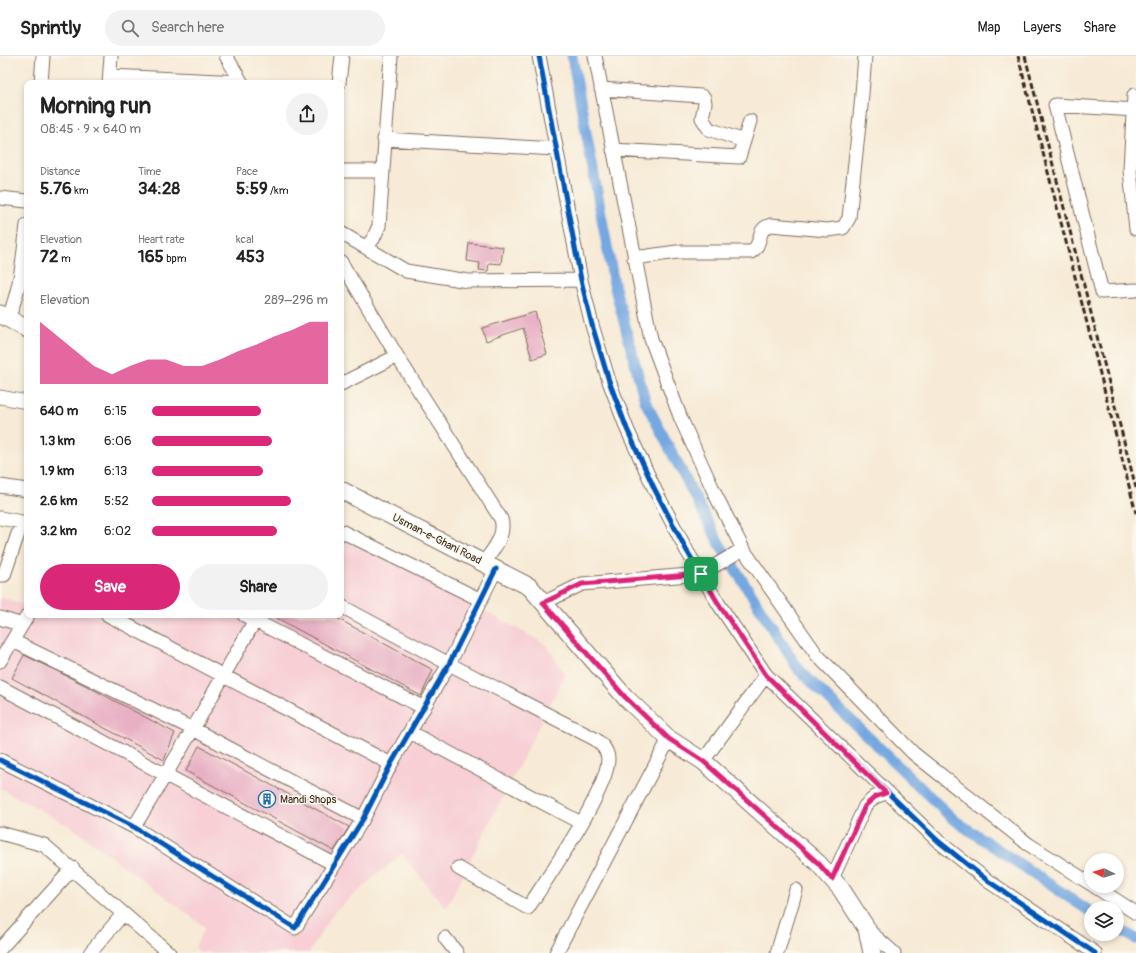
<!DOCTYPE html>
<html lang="en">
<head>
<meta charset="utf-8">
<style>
	:root { --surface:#fff; --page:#f2f2f2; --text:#222; --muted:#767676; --line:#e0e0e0; --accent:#db2777 }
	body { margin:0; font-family:Pangolin,sans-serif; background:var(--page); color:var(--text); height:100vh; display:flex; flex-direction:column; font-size:15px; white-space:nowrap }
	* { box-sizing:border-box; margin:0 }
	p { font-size:13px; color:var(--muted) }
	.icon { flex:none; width:22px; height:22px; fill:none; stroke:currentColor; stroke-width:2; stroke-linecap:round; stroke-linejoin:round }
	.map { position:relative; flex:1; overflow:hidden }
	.drawer { position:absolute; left:24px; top:24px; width:320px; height:538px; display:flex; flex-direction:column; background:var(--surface); border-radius:8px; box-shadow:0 2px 6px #0003 }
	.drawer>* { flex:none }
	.needle { width:26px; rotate:275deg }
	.controls { position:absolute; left:1084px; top:797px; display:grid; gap:8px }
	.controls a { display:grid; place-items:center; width:40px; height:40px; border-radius:50%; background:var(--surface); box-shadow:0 2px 6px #0003; font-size:20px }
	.pin { position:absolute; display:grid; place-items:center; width:34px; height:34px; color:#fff; margin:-17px; border-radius:8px; box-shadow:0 2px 6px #0006 }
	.round { display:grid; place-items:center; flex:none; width:42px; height:42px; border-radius:21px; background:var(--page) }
	.head { display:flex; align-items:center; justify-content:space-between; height:68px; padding:0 16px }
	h1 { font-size:22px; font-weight:800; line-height:30px }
	.figures { display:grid; grid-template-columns:repeat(3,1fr); gap:6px; height:68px; padding:4px 16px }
	.figures div { display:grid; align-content:center }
	.figures b { font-size:17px; font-weight:800 }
	.figures small { font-size:11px; font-weight:400 }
	.figures p { font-size:11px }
	.chart { height:112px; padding:8px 16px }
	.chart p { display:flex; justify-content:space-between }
	.chart svg { width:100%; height:72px; margin-top:4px; fill:var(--accent); opacity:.7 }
	.primary-button { display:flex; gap:8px; margin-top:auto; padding:8px 16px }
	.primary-button a { flex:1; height:46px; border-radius:24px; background:var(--accent); color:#fff; font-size:16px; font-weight:800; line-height:46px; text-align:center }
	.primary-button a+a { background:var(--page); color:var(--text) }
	ul { padding:0 16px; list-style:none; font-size:13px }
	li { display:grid; grid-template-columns:64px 48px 1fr; align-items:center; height:30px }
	li i { height:10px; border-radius:5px; background:var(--accent) }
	header { display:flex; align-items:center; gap:24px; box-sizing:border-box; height:56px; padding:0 20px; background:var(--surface); border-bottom:1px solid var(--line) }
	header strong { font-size:19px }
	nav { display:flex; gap:22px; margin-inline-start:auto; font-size:14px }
	.search { width:280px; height:36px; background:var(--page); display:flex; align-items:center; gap:10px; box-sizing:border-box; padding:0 14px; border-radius:22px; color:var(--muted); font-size:15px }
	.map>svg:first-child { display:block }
</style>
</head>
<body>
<header>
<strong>Sprintly</strong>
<div class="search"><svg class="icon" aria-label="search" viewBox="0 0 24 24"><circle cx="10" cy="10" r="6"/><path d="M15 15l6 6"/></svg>Search here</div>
<nav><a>Map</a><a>Layers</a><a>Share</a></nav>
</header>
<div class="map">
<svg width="1136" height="897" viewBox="0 0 1136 897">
	<rect width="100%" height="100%" fill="#fbf7ec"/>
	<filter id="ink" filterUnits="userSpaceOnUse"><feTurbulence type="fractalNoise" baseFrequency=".025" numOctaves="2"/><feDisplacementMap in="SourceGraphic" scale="8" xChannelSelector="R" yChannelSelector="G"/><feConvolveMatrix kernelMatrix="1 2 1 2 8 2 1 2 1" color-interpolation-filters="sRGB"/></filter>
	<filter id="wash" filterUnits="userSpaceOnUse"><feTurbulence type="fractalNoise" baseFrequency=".012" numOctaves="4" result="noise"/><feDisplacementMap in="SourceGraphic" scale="16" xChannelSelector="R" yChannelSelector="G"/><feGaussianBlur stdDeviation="0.9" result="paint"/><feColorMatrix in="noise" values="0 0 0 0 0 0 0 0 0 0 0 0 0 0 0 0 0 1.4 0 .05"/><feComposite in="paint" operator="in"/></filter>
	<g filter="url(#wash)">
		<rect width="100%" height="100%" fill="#f7ead6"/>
		<path fill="#f7cfd5" d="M341,477L547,589L565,619L446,852L401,798L333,857L309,897H201L195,891L205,871L73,772L0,732V541L25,549L27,545V559H341Z"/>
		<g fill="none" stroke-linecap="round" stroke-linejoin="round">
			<path stroke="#74a7e0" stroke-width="11" d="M572,0L614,228L645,345L720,489L799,614L954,764L1091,856
				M1117,872L1136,883"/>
		</g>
		<g id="blocks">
			<path fill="#e8b0c5" d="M469,187L503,191L501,208L489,207L488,215L479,214L480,207L467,205Z
				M535,256L547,298L532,303L523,272L486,285L482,272Z
				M271,559H331L433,614L421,640Z
				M24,599L85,629L175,677L164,704L12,622Z
				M199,690L349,771L334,795L186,715Z"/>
		</g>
	</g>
	<g filter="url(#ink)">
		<use href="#blocks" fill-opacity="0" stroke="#7d6d5e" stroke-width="1"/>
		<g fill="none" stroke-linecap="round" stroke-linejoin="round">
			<defs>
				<path id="minor" d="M226,0L242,27
					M539,0L581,224L592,269L609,325L627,373L655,434L687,495L718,547L766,619L938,785L988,825L1095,897
					M595,0L651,283L681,363L716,440L743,493L817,599L913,697L1028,788L1091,828
					M110,20L241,26
					M41,27L43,0
					M109,27L111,0
					M339,27L342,0
					M601,33L701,40L704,42L705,47L702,62L709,73L744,85
					M1134,39L1130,114L1136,173
					M1136,54L1055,49L1102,236L1136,234
					M384,83L556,93
					M613,94L739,101L750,65
					M341,115H383
					M0,142L27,145
					M341,177L406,215L468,225L581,224
					M366,191L373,183L379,170L391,0
					M634,202L677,196H751C764,188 755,173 771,169L827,174L843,172L849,162L861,50L865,0
					M341,206L397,300L501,463C506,480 493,493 484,507
					M8,262C21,233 23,201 27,169
					M341,328L397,300
					M0,341L27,346
					M0,430L27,434
					M0,462L27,467
					M341,475L481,544
					M0,519H4L22,466
					M543,547L582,528L701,518L743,493
					M341,550L449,608L595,683C601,688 607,693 608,702C609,734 547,822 528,852L458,812
					M108,559L391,708
					M244,559L424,652
					M0,562L22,569
					M13,585L193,673L363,763
					M0,605L28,559
					M0,631L334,808
					M410,676L581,767
					M0,704L134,771L295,872L363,763L391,708L449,608L496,513
					M703,705L766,619
					M134,771L193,673L258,559
					M0,777L44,789L169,897
					M832,823L865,750L875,741L886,737
					M1094,830L1136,857
					M867,873L894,897
					M445,882L457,897
					M0,893L73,812
					M90,897L123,858
					M556,897L669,683
					M777,897L796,834"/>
				<path id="major" d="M0,258L27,273
					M341,434L530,531L625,641L669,683L703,705L818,807L841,833L867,873L872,897"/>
			</defs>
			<use href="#minor" stroke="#7d6d5e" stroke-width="15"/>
			<use href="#major" stroke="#7d6d5e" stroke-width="19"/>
			<use href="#minor" stroke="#fff" stroke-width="13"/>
			<use href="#major" stroke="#fff" stroke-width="17"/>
			<path stroke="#3b2a1e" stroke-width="3" stroke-dasharray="6 3" stroke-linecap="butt" d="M1018,0L1136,457
				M1025,0L1136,432"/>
			<defs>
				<path id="cycleway" d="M539,0L581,224L592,269L609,325L627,373L655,434L687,495L718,547L766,619L938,785L988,825L1095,897
					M0,704L134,771L295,872L363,763L391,708L449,608L496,513"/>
			</defs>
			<use href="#cycleway" stroke="#fbf7ec" stroke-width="8"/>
			<use href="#cycleway" stroke="#0057b8" stroke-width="5"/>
		</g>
	</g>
	<g fill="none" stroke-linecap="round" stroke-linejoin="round" filter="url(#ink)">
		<defs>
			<path id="route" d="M701,518L718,547L766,619L886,737L875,741L865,750L832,823L818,807L703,705L669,683L625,641L543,547L582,528Z"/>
		</defs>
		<use href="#route" stroke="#fff" stroke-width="8"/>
		<use href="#route" stroke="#db2777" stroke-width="5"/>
	</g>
	<defs>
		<symbol id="building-ring" viewBox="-11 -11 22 22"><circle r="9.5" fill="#fbf7ec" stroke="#1f6fb2" stroke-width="1.5"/><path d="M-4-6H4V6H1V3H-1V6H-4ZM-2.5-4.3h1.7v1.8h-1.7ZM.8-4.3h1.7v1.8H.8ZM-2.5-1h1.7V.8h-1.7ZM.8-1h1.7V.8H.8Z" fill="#1f6fb2"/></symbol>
	</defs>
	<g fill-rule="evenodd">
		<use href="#building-ring" x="257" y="733" width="20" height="20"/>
	</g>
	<g text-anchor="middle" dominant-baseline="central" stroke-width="3" stroke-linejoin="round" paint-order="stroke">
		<g font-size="11" fill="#3b2a1e" stroke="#fbf7ec">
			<text transform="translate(437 483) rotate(27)">Usman-e-Ghani Road</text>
		</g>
		<g font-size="11" fill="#3b2a1e" stroke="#fbf7ec" text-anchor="start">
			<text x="280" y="743">Mandi Shops</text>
		</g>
	</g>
</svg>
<div class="controls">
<a><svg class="needle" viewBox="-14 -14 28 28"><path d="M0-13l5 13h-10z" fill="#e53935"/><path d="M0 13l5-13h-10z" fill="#767676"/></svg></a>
<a><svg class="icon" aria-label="layers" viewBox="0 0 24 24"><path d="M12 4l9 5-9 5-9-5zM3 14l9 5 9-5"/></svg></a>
</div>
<div class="pin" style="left:701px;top:518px;background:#1e9e55"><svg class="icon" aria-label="arrive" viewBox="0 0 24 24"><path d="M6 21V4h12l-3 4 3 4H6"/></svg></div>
<section class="drawer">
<div class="head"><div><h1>Morning run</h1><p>08:45 · 9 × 640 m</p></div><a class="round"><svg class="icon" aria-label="share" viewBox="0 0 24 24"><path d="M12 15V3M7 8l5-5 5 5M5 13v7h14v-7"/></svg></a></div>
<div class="figures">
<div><p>Distance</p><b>5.76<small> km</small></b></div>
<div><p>Time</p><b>34:28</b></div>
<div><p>Pace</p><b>5:59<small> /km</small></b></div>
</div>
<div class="figures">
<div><p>Elevation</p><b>72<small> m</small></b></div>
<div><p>Heart rate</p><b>165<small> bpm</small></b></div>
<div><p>kcal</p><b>453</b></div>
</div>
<div class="chart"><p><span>Elevation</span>289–296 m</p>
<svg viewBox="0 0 160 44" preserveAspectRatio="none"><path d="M0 44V6L10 15L20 24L30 33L40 38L50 33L60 29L70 29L80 33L90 33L100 29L110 24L120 20L130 15L140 11L150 6L160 6V44z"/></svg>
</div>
<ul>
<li><b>640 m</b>6:15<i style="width:62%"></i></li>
<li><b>1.3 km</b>6:06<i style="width:68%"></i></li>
<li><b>1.9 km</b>6:13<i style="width:63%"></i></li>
<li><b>2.6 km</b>5:52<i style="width:79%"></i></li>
<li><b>3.2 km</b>6:02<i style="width:71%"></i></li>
</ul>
<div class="primary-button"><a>Save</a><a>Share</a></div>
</section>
</div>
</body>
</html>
